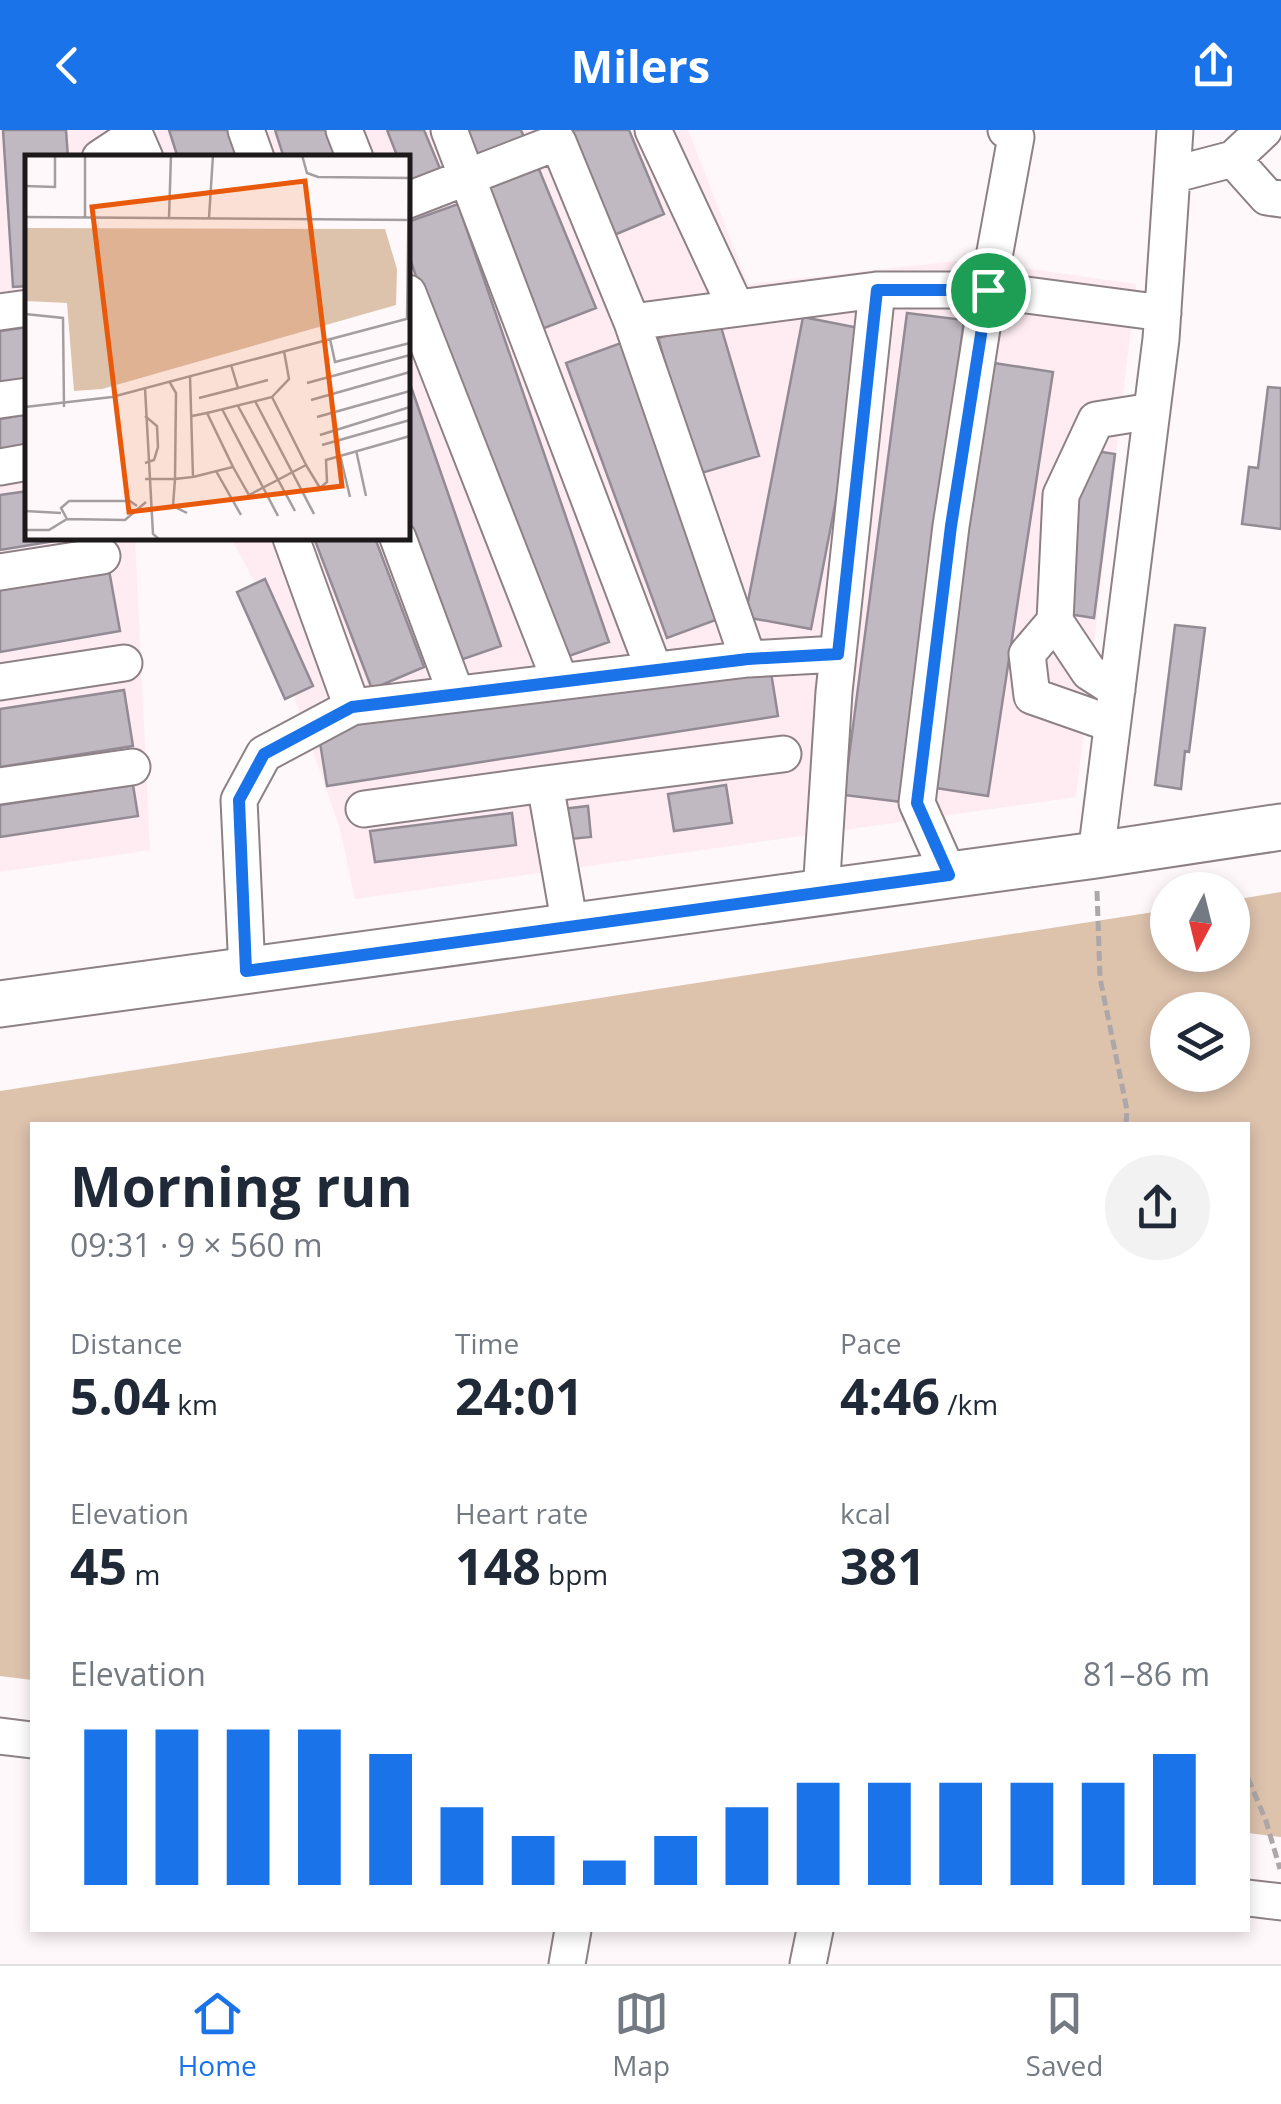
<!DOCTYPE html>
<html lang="en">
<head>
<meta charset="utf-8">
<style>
	:root { --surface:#fff; --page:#f2f2f3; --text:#1f2937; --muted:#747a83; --line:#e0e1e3; --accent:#1a73e8 }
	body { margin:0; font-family:"Open Sans",sans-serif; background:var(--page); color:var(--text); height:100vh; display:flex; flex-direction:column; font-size:38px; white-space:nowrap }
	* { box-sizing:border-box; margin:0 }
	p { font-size:32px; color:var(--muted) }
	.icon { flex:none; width:55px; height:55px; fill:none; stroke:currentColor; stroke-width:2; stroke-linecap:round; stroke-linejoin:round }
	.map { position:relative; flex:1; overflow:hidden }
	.drawer { position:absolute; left:30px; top:992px; width:1220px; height:810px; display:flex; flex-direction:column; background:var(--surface); border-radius:0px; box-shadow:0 5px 15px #0003 }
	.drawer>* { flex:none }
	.needle { width:65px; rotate:187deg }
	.buttons { position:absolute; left:1150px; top:742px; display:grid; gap:20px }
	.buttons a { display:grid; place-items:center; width:100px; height:100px; border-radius:50%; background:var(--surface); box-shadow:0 5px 15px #0003; font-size:50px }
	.pin { position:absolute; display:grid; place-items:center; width:85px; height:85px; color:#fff; margin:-42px; border:5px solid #fff; border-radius:50%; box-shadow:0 2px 10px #0007 }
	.round { display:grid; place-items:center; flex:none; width:105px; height:105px; border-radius:52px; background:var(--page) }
	.summary { display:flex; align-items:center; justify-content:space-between; height:170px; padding:0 40px }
	h1 { font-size:55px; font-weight:700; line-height:75px }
	.figures { display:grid; grid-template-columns:repeat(3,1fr); gap:15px; height:170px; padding:10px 40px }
	.figures div { display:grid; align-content:center }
	.figures b { font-size:50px; font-weight:700 }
	.figures small { font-size:28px; font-weight:400 }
	.figures p { font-size:28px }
	.chart { height:280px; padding:20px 40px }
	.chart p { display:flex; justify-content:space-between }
	.chart svg { width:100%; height:180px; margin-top:10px; stroke:var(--accent); stroke-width:6 }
	header { display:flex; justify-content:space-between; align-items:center; height:130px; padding:0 40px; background:var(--accent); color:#fff; font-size:45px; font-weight:700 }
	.tab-bar { display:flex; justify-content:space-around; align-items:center; height:140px; border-top:2px solid var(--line); background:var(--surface); font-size:28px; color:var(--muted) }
	.tab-bar a { display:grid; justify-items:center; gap:5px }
	.tab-bar .active { color:var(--accent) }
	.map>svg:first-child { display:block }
</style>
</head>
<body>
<header><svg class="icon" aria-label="back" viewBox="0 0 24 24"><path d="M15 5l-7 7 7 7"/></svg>Milers<svg class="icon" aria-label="share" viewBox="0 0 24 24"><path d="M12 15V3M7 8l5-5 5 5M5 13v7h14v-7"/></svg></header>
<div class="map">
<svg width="1281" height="1834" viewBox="0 0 1281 1834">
	<rect width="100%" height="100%" fill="#fef8fa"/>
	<path fill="#feecf2" d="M0,0H688L748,154L966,130L1136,154L1076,667L355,769L340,699L255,453L231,408H408V28H28V408H135L150,720L0,742Z"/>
	<path fill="#ddc2ac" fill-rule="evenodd" d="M1281,762V1707L1248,1703V995H32V1550L0,1546V961L1167,780L1168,825H1232L1233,770ZM1168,880H1232V945H1168Z"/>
	<path fill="#c1b9c2" stroke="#938b94" stroke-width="2.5" d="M3,0H66L68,28H28V156L13,157Z
		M169,0H235L244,28H178Z
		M275,0H344L352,28H284Z
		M387,0H424L441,41L409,54L408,28H398Z
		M457,0H521L524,7L468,28Z
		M563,0H629L664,84L607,108Z
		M536,32L596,178L542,199L483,54Z
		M458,74L609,512L549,533L408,123V92Z
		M907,183L964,190L902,672L844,665Z
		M803,187L869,200L811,499L745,487Z
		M719,190L759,326L698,344L658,208Z
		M28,197V257L0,261V201Z
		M621,213L721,488L667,508L566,233Z
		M994,233L1053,242L988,666L929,657Z
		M408,248L501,516L443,536L408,408Z
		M1268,257L1281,258V399L1242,394L1249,337L1258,338Z
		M28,284V318L0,323V289Z
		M1083,319L1115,324L1094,488L1062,483Z
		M28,361V408H73L0,420V365Z
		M314,408H375L424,537L372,559Z
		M109,440L120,501L0,522V460Z
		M265,449L313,556L285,569L237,462Z
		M1175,495L1205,498L1189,622L1185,621L1181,659L1155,655Z
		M769,530L778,586L327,656L318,600Z
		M124,560L133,616L0,637V579Z
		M133,655L138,686L0,707V675Z
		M726,655L732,693L674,701L668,664Z
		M588,676L591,707L540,712L536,682Z
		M512,683L516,715L375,732L370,701Z"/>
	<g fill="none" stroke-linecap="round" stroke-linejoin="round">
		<defs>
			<path id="minor" d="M246,0L256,28
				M344,0L355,28
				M449,0L654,540
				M653,0L736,178
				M100,28L135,5L145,28
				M1233,29L1267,67L1281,69
				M1172,45L1233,29L1264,0
				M408,70L558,12L632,192
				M408,163L560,551
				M0,182L28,178
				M0,270L28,266
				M0,337L28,332
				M398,408L456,564
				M0,442L102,426
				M1055,491L1027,524L1032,566L1112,594
				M838,524L748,529L632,192L877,160
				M0,552L124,533
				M1117,560L1089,542L1055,491L1061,365L1096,290L1152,281
				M352,577L748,529
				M0,656L132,637
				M364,679L545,654
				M1096,725L1161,209L1175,0
				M949,745L917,673L951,396L988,160L1163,183
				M821,763L834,562L877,160H988L1016,7L1006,0
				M570,796L545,654L783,624
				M247,841L239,670L264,624L352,577L291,408
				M0,1606L32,1610
				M1248,1768L1281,1772
				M567,1834L573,1800
				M808,1834L815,1800"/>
			<path id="major" d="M0,874L1096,725L1281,697"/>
		</defs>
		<use href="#minor" stroke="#8d8185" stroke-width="39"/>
		<use href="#major" stroke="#8d8185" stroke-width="49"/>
		<path stroke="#ada7a9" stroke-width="5" stroke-dasharray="10 5" stroke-linecap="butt" d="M1097,761L1100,848L1127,980L1126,995
			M1248,1648L1266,1691L1280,1739"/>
		<use href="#minor" stroke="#fff" stroke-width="35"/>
		<use href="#major" stroke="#fff" stroke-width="45"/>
	</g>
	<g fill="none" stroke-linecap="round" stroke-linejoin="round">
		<defs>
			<path id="route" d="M877,160H988L951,396L917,673L949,745L246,841L239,670L264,624L352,577L748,529L838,524Z"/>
		</defs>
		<use href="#route" stroke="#fff" stroke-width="20"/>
		<use href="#route" stroke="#1a73e8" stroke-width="12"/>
	</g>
	<g transform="translate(25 25)">
		<rect width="385" height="385" fill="#fef8fa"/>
		<path d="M0,73L360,74L372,114L371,150L77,234L49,236L42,148L0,146Z" fill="#ddc2ac"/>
		<path fill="none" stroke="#a49ea0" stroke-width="2.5" d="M277,0L282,18L293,22L384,23L382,164M0,31L30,32V0M0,62L385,65M60,62V0M144,63L146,0M184,63L188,0M0,159L38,163L39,252M305,184L310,207L385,188M282,228L385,200M120,233L128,379L135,385H235M213,233L243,225M174,243L213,233L206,210M286,245L385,217M230,246L289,359M213,251L270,356M0,252L87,242L385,163M197,254L253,361M182,258L247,242M167,261L182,258L208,312L168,322M292,262L385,236M295,280L385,252M297,290L385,265M331,295L341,341M315,300L325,342M120,308L129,305L133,292L132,271L120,261M281,310L295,333L302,327L301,305L385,281M208,312L224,340L281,310L247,242L264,224L259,196M191,316L216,360M120,324H150L151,238L144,226M0,356L36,358M162,358L148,351L150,324L168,322L165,221M42,364L36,353L44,346H105L112,351M0,375H24L42,364L100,365L121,347"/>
		<path fill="#e8590c" fill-opacity="0.15" stroke="#e8590c" stroke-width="5" d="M280,26L317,331L104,357L67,52Z"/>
		<rect width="385" height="385" fill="none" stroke="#1d181a" stroke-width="5"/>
	</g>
</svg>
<div class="buttons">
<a><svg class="needle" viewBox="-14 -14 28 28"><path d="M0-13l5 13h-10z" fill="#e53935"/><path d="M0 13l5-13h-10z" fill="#747a83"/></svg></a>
<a><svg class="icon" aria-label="layers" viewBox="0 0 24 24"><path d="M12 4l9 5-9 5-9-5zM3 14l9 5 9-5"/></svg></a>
</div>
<div class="pin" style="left:988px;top:160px;background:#1e9e55"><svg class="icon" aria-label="arrive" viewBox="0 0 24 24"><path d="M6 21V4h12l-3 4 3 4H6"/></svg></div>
<section class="drawer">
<div class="summary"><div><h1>Morning run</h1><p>09:31 · 9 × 560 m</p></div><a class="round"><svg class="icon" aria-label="share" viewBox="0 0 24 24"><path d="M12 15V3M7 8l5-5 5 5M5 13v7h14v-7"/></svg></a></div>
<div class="figures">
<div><p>Distance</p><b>5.04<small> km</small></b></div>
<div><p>Time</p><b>24:01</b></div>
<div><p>Pace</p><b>4:46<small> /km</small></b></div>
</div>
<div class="figures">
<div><p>Elevation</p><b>45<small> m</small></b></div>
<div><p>Heart rate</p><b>148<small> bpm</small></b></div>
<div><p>kcal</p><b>381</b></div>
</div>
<div class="chart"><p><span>Elevation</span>81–86 m</p>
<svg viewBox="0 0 160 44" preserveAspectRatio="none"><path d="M5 44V6M15 44V6M25 44V6M35 44V6M45 44V12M55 44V25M65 44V32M75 44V38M85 44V32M95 44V25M105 44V19M115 44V19M125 44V19M135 44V19M145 44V19M155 44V12"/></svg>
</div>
</section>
</div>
<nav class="tab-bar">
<a class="active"><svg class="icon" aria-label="home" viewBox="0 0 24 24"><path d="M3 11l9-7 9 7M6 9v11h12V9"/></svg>Home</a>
<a><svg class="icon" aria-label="map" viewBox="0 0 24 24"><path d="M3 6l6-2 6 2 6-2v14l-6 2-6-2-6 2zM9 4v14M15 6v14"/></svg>Map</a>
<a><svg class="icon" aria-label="saved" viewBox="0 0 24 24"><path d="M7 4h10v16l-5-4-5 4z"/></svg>Saved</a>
</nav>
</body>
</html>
